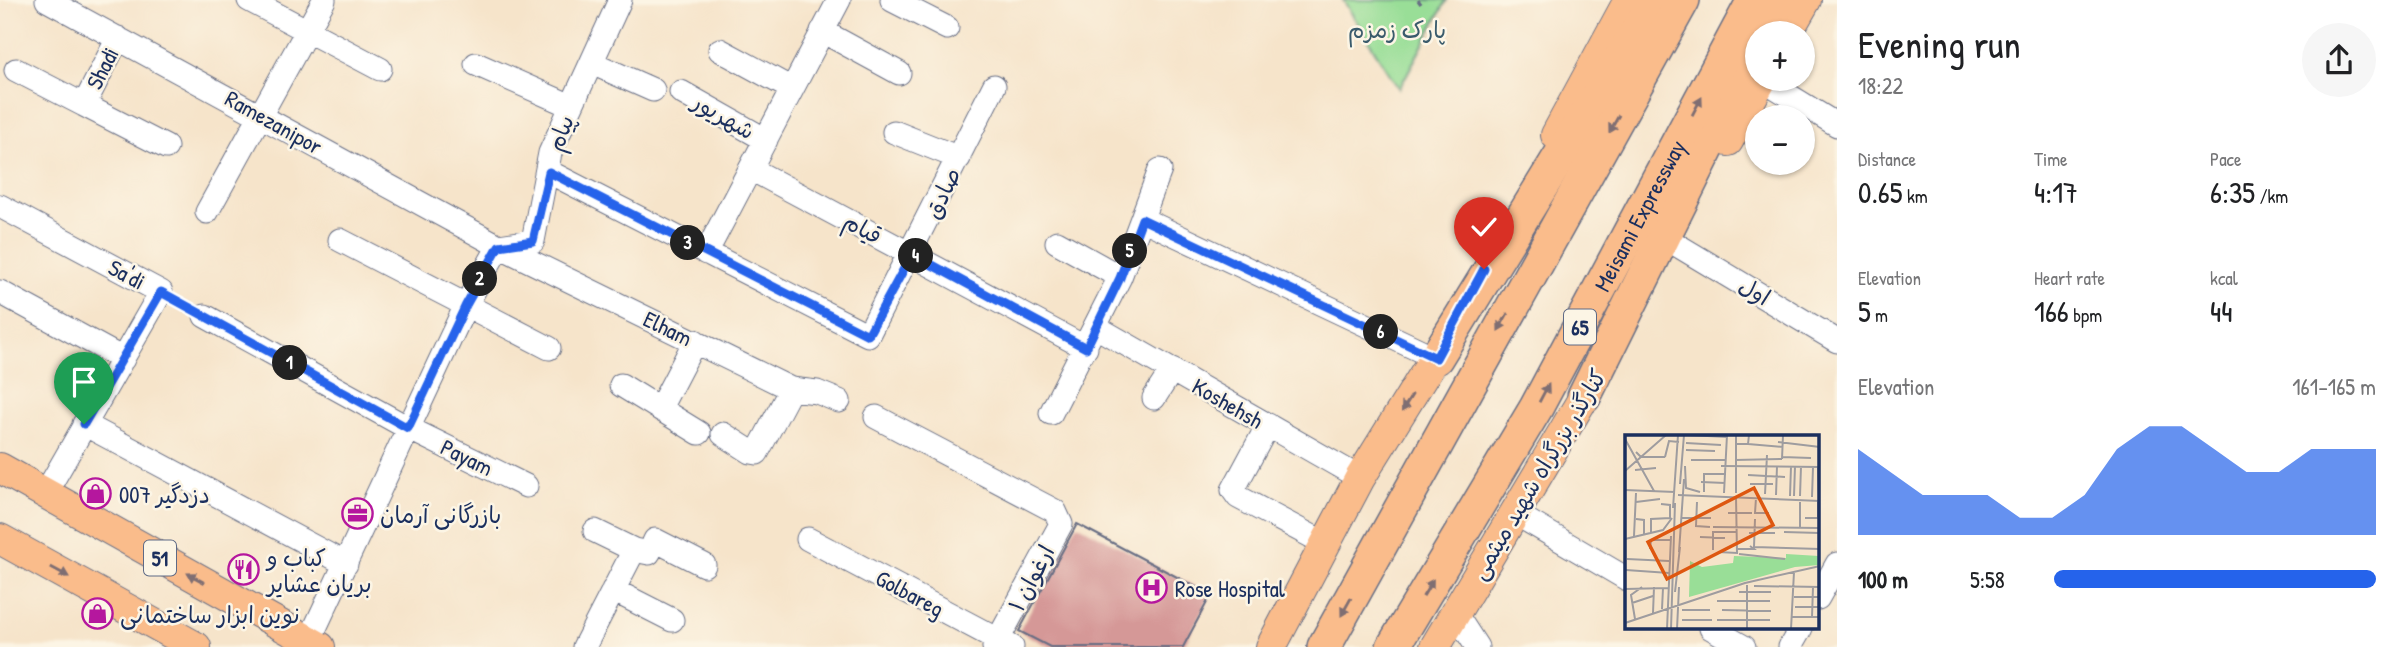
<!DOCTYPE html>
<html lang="en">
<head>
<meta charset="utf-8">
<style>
	:root { --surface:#fff; --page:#f6f6f6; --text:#202124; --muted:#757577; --accent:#2563eb }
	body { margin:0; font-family:"Patrick Hand","Playpen Sans Arabic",sans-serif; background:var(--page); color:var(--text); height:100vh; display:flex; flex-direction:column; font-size:26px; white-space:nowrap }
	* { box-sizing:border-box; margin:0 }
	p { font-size:23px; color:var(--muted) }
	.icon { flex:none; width:38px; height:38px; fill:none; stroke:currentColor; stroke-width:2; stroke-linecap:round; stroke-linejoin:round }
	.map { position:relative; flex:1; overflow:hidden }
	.drawer { display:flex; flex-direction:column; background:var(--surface); width:560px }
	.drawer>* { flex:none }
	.fabs { position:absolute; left:1745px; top:21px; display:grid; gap:14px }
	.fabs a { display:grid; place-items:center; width:70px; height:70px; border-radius:50%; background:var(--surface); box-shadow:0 2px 5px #0004; font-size:35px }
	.pin { position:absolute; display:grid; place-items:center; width:60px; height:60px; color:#fff; margin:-72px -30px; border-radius:50% 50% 50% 0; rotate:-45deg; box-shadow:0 0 7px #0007 }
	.pin .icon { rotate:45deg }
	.km { position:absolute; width:35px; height:35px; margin:-18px; border-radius:50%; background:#222; color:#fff; font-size:19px; line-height:35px; text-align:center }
	.round { display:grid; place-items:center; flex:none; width:74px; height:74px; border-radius:37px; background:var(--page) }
	.head { display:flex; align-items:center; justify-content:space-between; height:119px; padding:0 21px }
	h1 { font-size:38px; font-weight:600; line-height:52px }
	.metrics { display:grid; grid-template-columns:repeat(3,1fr); gap:10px; height:119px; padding:7px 21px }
	.metrics div { display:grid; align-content:center }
	.metrics b { font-size:30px; font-weight:600 }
	.metrics small { font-size:19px; font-weight:400 }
	.metrics p { font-size:19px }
	.chart { height:196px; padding:14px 21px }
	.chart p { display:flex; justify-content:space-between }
	.chart svg { width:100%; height:126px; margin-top:7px; fill:var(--accent); opacity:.7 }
	ul { padding:0 21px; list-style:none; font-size:23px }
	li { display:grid; grid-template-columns:112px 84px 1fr; align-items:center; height:52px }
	li i { height:18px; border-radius:9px; background:var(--accent) }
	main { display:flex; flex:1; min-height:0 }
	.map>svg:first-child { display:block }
</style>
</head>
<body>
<main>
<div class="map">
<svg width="1837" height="647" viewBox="0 0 1837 647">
	<rect width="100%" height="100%" fill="#fcf5e5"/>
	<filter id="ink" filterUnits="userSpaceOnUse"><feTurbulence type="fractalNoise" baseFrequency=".0143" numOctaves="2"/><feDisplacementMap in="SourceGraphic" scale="14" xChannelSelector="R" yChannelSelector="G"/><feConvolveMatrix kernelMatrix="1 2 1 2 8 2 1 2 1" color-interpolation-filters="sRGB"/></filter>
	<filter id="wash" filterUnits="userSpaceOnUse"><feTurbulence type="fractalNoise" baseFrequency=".00686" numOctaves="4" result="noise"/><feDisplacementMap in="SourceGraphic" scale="28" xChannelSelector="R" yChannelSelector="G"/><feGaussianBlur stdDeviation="1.57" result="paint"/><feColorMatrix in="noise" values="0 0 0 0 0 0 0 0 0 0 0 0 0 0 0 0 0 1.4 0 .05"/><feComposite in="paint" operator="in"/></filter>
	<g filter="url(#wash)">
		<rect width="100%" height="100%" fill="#f6e4ca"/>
		<path fill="#99de97" stroke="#5a867a" stroke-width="2" d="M1343,0H1447L1399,89Z"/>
		<g id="blocks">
			<path fill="#d59897" d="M1077,524L1211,595L1183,647H1050L1019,631Z"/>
		</g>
	</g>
	<g filter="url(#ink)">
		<use href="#blocks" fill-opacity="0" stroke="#686e84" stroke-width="2"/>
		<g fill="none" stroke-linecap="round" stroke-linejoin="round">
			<defs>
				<path id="minor" d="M47,0L499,246L791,389L817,392L839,401
					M249,0L380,69
					M892,0L947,28
					M822,31L899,73
					M720,50L792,89
					M592,63L653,90
					M476,64L571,106
					M16,70L84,105L118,38
					M1762,79L1837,125
					M681,92L766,140
					M84,105L166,147
					M894,132L959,158
					M751,169L1086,348
					M549,172L868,335L994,86
					M0,206L161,292L45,494
					M207,212L324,0
					M1142,219L1436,358
					M340,240L549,348
					M1057,242L1120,277
					M1672,242L1837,341
					M499,246L533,241L550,153L620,0
					M706,253L839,0
					M0,292L123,359
					M205,316L408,428L526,486
					M1096,327L1360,478
					M621,385L699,433
					M1154,398L1172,370
					M660,408L695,341
					M1051,413L1120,277L1160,170
					M876,417L1055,511L1061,524L994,647
					M84,424L346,564
					M1268,425L1233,490L1238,497L1326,544
					M723,434L751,452L757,453L791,389
					M1516,514L1627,579
					M595,531L634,550L649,553L655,540L704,565
					M808,539L1012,647
					M613,590L672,620
					M1818,598L1837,564
					M1455,613L1477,647
					M1711,628L1744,647
					M309,641L466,305L499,246
					M584,647L634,550
					M1790,647L1801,628"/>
				<path id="major" d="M1787,33L1806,0
					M1556,135L1629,0
					M1728,141L1762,79
					M0,468L320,647
					M0,539L196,647
					M1271,647L1360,478L1448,336
					M1435,647L1596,377"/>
				<g id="highway">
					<path d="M1764,33L1779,0"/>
					<path d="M1436,358L1656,0"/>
					<path d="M1584,397L1757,48"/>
					<path d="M1324,647L1683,0"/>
					<path id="s1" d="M1393,647L1536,408L1754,0"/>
				</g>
			</defs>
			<use href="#minor" stroke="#686e84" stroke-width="25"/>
			<use href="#major" stroke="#686e84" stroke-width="32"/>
			<use href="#highway" stroke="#686e84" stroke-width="36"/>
			<path stroke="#686e84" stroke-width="3.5" stroke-dasharray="5 5" stroke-linecap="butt" d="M1418,0L1424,8"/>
			<use href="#minor" stroke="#fff" stroke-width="23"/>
			<use href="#major" stroke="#fabc8b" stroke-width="30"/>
			<use href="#highway" stroke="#fabc8b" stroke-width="33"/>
		</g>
		<defs><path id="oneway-solid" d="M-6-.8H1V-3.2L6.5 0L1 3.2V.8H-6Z" transform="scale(1.75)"/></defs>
		<g fill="#7f6e72">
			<use href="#oneway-solid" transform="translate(1697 106) rotate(-62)"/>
			<use href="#oneway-solid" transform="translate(1614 124) rotate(119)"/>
			<use href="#oneway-solid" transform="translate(1503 322) rotate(119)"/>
			<use href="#oneway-solid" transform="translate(1544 393) rotate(-62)"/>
			<use href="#oneway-solid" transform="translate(1407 403) rotate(122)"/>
			<use href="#oneway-solid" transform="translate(60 572) rotate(29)"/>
			<use href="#oneway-solid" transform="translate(196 578) rotate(-151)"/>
			<use href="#oneway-solid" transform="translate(1428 588) rotate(-59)"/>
			<use href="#oneway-solid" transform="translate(1346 607) rotate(119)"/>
		</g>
	</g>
	<g fill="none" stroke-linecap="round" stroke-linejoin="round" filter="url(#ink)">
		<defs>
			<path id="route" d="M84,424L161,292L408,428L466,305L499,246L533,241L549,172L868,335L912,254L1086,348L1120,278L1142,219L1436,358L1484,269"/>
		</defs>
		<use href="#route" stroke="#fff" stroke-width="14"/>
		<use href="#route" stroke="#2563eb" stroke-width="9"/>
	</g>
	<defs>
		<symbol id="shop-ring" viewBox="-11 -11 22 22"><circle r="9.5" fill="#fcf5e5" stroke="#b5179e" stroke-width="1.5"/><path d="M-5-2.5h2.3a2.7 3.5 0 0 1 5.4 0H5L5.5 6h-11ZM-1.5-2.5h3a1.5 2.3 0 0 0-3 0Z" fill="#b5179e"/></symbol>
		<symbol id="office-ring" viewBox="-11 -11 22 22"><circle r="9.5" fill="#fcf5e5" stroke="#b5179e" stroke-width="1.5"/><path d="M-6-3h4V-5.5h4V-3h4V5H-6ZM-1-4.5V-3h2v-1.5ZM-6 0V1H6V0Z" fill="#b5179e"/></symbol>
		<symbol id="restaurant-ring" viewBox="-11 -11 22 22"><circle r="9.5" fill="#fcf5e5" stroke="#b5179e" stroke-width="1.5"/><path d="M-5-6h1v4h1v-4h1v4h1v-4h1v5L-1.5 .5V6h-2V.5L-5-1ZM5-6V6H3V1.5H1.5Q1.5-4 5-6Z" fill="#b5179e"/></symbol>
		<symbol id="hospital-ring" viewBox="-11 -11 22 22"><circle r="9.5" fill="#fcf5e5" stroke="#b5179e" stroke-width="1.5"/><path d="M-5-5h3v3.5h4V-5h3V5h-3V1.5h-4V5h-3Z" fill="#b5179e"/></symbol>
	</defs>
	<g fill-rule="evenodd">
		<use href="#shop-ring" x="78" y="476" width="35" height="35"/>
		<use href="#office-ring" x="340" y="496" width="35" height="35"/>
		<use href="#restaurant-ring" x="226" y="552" width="35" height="35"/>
		<use href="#hospital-ring" x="1134" y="570" width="35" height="35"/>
		<use href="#shop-ring" x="80" y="596" width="35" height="35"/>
	</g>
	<g text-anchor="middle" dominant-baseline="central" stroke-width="5" stroke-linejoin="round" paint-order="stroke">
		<g fill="#fcf5e5" stroke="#5e6a86" stroke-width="2">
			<rect x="1564" y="309.5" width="32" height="35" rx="5"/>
			<rect x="144" y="540.5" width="32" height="35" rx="5"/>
		</g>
		<g font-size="21" font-weight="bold" fill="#1b2f5e">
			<text x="1580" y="327">65</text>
			<text x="160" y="558">51</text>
		</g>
		<g font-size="23" fill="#3a5b6c" stroke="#fcf5e5">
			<text x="1397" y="29">پارک زمزم</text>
		</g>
		<g font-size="23" fill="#1b2f5e" stroke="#fcf5e5">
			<text transform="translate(102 68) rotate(-63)">Shadi</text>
			<text transform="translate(724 116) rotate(30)">شهریور</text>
			<text transform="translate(274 122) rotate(29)">Ramezanipor</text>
			<text transform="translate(560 133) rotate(-69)">پیام</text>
			<text transform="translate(942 193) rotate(-64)">صادق</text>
			<text stroke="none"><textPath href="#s1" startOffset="497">Meisami Expressway</textPath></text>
			<text transform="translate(863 228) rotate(28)">قیام</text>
			<text transform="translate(127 274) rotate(28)">Sa'di</text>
			<text transform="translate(1755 291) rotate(31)">اول</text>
			<text transform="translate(668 328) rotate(26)">Elham</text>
			<text transform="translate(1228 403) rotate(30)">Koshehsh</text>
			<text transform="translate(467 457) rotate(26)">Payam</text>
			<text transform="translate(1538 474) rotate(-59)">کنارگذر بزرگراه شهید میثمی</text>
			<text transform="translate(1031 578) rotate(-62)">ارغوان ۱</text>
			<text transform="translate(910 593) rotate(28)">Golbareg</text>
		</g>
		<g font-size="23" fill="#1b2f5e" stroke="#fcf5e5" text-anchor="start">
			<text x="119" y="494">دزدگیر 007</text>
			<text x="380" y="514">بازرگانی آرمان</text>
			<text x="267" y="557">کباب و<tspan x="267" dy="26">بریان عشایر</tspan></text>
			<text x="1175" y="588">Rose Hospital</text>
			<text x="120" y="614">نوین ابزار ساختمانی</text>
		</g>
	</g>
	<g transform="translate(1625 435)">
		<rect width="194" height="194" fill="#f6e4ca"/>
		<path d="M161,119L194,121V130L170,132L64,162L65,126L77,132L108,128L109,121L161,123Z" fill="#99de97"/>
		<path fill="none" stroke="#9e9c9f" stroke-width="2" d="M63,0L102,2M0,4L29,56M153,7L195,12M61,8L96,10M111,9H123L124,0M123,9L158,12M61,15L90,16M11,17L16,22H40M40,22L44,6L54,7M157,22L186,23M157,24L158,0M66,25H101M110,25L157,24M60,31L61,53L75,57M96,31L195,32M193,32L194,61M10,35L31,33M0,36L41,0M123,40L160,42M76,47L100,48M55,49L59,0M125,49H148M0,55L50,57M79,57V39H101M99,58L102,0M111,58V0M140,59L142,20M53,60L195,66M151,60L152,31M165,61L166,31M169,61L170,31M175,61L176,31M187,62L188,32M131,63L130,78H144M11,67L35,64M72,67L71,91L85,92M48,73L53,0M103,78H127M57,83H86M180,83H193V66M11,84L19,85V99M130,84L129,112L195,114M88,92L195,93M175,92V65M159,97L195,98M26,98V84L45,83V70L36,69M124,98H150M9,101L11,58M75,102L100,103M0,104L38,95L47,83M25,114L26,105H45M112,114H129L125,111M88,115V97H111M54,117L59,44M93,117L112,118L111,62M114,119L160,124M2,124L44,126M1,135L44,138M129,151L195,152M0,154L43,153M50,157L55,112M114,157H146M169,162H195M92,166H145M7,168L28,161M170,172H195M37,174L38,153M57,175H85M97,175L146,176M28,178L29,152M167,182H195M187,182L188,152M10,184L6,160L17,152M57,185H87M92,185H145M0,188L120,148L195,131M42,194L46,101M46,194L50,68M52,194L54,152M122,194V150M166,194L169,137"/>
		<path fill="#de5710" fill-opacity="0.15" stroke="#de5710" stroke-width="3.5" d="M129,53L148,90L42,144L23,107Z"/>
		<rect width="194" height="194" fill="none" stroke="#1b2f5e" stroke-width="3.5"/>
	</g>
</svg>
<div class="fabs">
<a>+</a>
<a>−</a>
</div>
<div class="pin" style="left:84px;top:424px;background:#1e9e55"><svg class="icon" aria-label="arrive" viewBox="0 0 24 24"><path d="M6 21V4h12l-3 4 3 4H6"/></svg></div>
<div class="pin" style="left:1484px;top:269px;background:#d93025"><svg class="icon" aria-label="check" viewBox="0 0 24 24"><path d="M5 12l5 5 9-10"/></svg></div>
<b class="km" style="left:290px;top:363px">1</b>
<b class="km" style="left:480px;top:279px">2</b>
<b class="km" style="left:688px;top:243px">3</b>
<b class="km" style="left:916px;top:256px">4</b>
<b class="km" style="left:1130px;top:251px">5</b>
<b class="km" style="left:1381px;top:332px">6</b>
</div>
<section class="drawer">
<div class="head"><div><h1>Evening run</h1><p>18:22</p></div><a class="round"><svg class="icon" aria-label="share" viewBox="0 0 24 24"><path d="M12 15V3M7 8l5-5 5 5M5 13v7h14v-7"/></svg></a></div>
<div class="metrics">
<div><p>Distance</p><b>0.65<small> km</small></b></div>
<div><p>Time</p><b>4:17</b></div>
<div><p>Pace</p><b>6:35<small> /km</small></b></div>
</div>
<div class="metrics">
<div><p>Elevation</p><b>5<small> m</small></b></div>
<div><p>Heart rate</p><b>166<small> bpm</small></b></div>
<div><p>kcal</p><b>44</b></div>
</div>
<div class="chart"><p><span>Elevation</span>161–165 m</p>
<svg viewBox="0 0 160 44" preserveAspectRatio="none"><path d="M0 44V14L10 22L20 30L30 30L40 30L50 38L60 38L70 30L80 14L90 6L100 6L110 14L120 22L130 22L140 14L150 14L160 14V44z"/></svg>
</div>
<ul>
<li><b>100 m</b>5:58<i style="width:100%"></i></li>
</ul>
</section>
</main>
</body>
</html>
